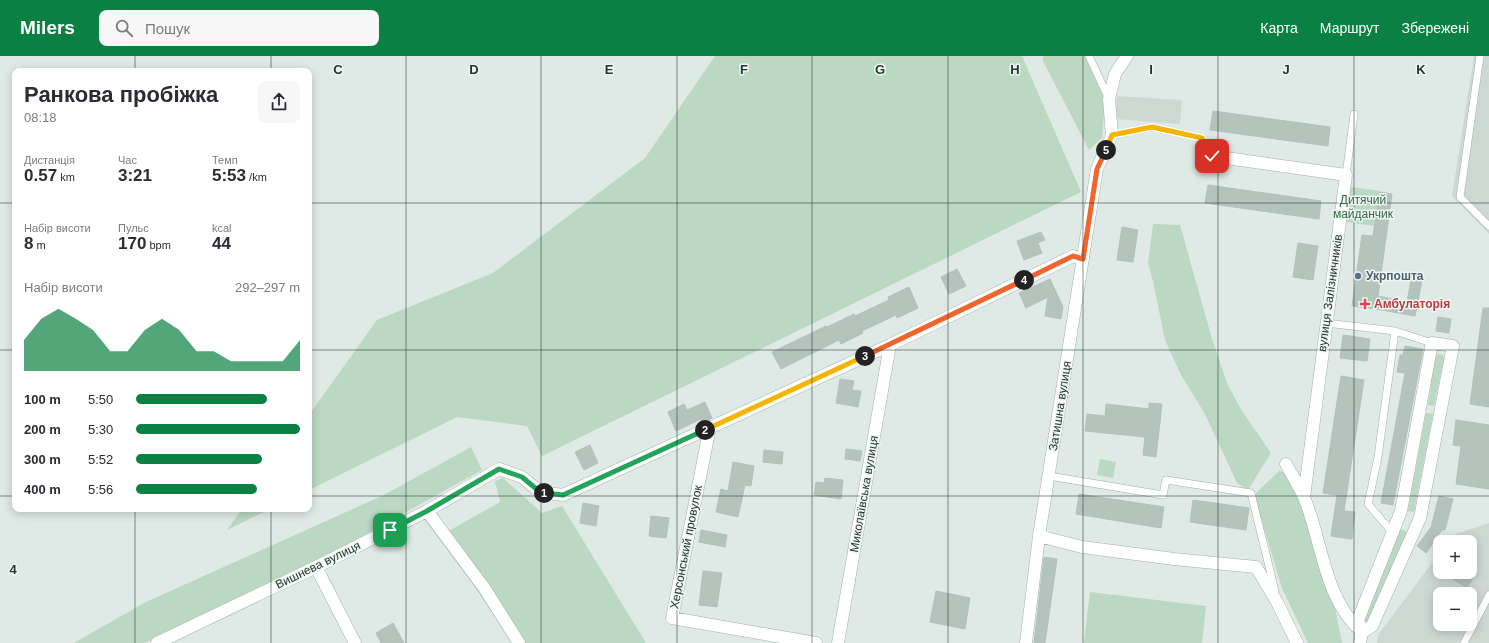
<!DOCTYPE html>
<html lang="uk">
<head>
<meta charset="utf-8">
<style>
	:root { --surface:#fff; --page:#f7f7f7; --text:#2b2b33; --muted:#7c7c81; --accent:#0b8043 }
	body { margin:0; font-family:Arial,sans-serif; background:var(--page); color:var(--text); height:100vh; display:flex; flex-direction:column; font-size:15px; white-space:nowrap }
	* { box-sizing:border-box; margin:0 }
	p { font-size:13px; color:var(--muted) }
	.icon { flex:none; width:22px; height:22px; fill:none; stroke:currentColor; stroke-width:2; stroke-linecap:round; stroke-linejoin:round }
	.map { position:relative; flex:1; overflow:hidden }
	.drawer { position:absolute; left:12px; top:12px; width:300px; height:444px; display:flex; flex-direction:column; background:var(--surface); border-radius:8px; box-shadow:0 2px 10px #0003 }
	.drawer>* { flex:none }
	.controls { position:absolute; left:1433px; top:479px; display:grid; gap:8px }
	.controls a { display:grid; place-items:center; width:44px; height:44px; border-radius:8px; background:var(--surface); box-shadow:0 2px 10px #0003; font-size:20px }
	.pin { position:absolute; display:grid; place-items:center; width:34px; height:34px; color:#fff; margin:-17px; border-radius:8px; box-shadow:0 2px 6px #0006 }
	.km { position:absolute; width:20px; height:20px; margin:-10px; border-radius:50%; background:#222; color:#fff; font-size:11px; line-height:20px; text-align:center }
	.round { display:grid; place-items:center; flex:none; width:42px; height:42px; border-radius:8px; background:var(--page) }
	.head { display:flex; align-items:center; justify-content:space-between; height:68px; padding:0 12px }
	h1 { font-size:22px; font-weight:700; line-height:30px }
	.figures { display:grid; grid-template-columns:repeat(3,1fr); gap:6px; height:68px; padding:4px 12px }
	.figures div { display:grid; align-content:center }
	.figures b { font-size:17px; font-weight:700 }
	.figures small { font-size:11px; font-weight:400 }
	.figures p { font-size:11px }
	.chart { height:112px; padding:8px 12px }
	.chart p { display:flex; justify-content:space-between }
	.chart svg { width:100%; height:72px; margin-top:4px; fill:var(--accent); opacity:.7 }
	ul { padding:0 12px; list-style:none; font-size:13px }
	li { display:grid; grid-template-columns:64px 48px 1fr; align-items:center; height:30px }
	li i { height:10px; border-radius:5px; background:var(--accent) }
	header { display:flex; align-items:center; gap:24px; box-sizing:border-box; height:56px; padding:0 20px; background:var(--accent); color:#fff }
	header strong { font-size:19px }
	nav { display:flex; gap:22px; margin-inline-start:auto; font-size:14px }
	.search { width:280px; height:36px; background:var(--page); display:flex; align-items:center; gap:10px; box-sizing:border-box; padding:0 14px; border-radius:8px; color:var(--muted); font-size:15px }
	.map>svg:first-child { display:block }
</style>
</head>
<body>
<header>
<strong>Milers</strong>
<div class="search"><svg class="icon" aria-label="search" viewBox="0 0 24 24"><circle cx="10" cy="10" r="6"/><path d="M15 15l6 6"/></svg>Пошук</div>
<nav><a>Карта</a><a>Маршрут</a><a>Збережені</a></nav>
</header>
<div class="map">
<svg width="1489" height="587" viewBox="0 0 1489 587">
	<rect width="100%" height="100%" fill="#dfe9e5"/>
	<path fill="#ced8d3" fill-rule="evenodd" d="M1474,0H1489V178L1452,140Z
		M1117,40L1182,44L1180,68L1116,63Z
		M1489,467V587H1377L1378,579L1440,496V516H1470V486H1448L1453,479ZM1440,538H1470V568H1440Z"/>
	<path fill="#bad8c2" d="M715,0H1022L1081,136L542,400L527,370L457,361L309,434V359L377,264L493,217L645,102Z
		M1043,0H1085L1105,44L1102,82L1089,94L1043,5Z
		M1351,131L1380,135L1375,170L1346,166Z
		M1153,168L1180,169L1212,283L1227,327L1240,352L1271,397L1248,434L1237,427L1205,358L1181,319L1165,284L1153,225L1148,207Z
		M1439,298L1443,299L1444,302L1434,350L1428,349L1431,330L1430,328L1436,300Z
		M1426,357L1433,358L1414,456L1408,455Z
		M471,391L482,414L332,497L145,587H74L146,546L384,439Z
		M1100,403L1116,406L1113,422L1097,419Z
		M1279,415L1288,417L1305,458L1334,547L1342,587H1308L1282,532L1254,439Z
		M503,422L542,457L562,450L646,587H512L475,531L425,464L436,458L447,476L500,446L495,425Z
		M242,453H270L227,474Z
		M1400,473L1408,476L1370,568L1362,565Z
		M1090,536L1206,550L1202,587H1084Z"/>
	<path fill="#b5c3bd" stroke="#b3c1bb" d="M1213,55L1330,71L1328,90L1210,74Z
		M1208,129L1321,145L1319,163L1205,147Z
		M1380,136L1392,138L1378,240L1407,246L1412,218L1423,220L1415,260L1376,253L1352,250L1362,179L1373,180Z
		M1122,171L1138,174L1133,206L1117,204Z
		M1041,176L1045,184L1038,187L1042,197L1024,204L1017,185Z
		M1298,187L1318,190L1313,224L1293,221Z
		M957,213L966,230L949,238L941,221Z
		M1050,223L1063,251L1061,263L1045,260L1048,241L1026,252L1019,237Z
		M909,231L918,252L897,262L896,259L862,275L863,277L841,288L839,284L781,313L772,296L826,270L827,271L854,258L855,260L889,244L888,241Z
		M1483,252H1489V351L1470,348Z
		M1438,261L1451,263L1449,277L1436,275Z
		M1343,279L1370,283L1367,305L1340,302Z
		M1405,290L1423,293L1393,449L1381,447L1405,317L1397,316L1400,299H1403Z
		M1341,320L1364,324L1344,455L1355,456L1352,483L1331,480L1337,439L1323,437Z
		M840,323L854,325L852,334L861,335L858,351L836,347Z
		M705,346L712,362L702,367L701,363L676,375L668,356L684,348L687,354Z
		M1149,347L1162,348L1156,401L1143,399L1145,381L1085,375L1087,358L1105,360L1106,348L1149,353Z
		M1456,364L1489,369V433L1456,428L1461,390L1453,389Z
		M590,389L598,407L584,414L575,396Z
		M846,393L862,395L860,405L845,403Z
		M764,394L783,396L782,408L763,406Z
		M733,406L754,410L751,430L745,429L738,461L716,456L721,433L728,435Z
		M825,422L843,424L841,443L814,439L816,426L824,427Z
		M1079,438L1164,451L1161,472L1076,458Z
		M1439,440L1453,443L1445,474H1442L1426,497L1417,490L1431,471Z
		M1193,444L1249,452L1246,474L1190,466Z
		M583,447L599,450L596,470L580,467Z
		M651,460L669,462L666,482L649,480Z
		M701,474L727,479L725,491L699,486Z
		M1044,501L1057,503L1045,587H1034Z
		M703,515L722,517L717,551L699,549Z
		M1441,516H1477L1467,532Z
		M936,535L970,542L965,573L930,566Z
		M393,567L404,587H381L376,577Z"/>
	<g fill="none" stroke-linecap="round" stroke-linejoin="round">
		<defs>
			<path id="lane" d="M1089,0L1109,43
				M1480,0L1460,141L1489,170
				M1112,79L1152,71L1202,82L1212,100
				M1346,119L1354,58
				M1326,267L1395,275L1432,287
				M1049,420L1163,439L1166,424L1251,437L1275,535
				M1393,477L1368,448L1378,401L1395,275
				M1464,587L1489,539"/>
			<path id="street" d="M1212,100L1346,119L1304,441
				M1432,287L1453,290L1420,462L1372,570L1362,576L1358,564L1401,455Z
				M710,371L672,562L816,587
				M1286,408C1292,419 1299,430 1304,441C1322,484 1324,543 1361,575
				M427,455L485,533L519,587
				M1039,480L1082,491L1174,503L1256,511L1277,546L1297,587
				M316,511L355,587
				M157,587L316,511L427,455L499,413L522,421L540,436L563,439L890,289L1073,200L1083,203
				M838,587L890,289
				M1026,587L1039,480L1097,113L1112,79L1109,43L1115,18L1127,0"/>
			<path id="secondary" d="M1360,587L1362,576"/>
		</defs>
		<use href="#lane" stroke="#a3b0ab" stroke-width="8"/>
		<use href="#street" stroke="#a3b0ab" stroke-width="13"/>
		<use href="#secondary" stroke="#a0b3ac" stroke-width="13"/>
		<use href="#lane" stroke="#fff" stroke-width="7"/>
		<use href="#street" stroke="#fff" stroke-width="12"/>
		<use href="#secondary" stroke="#fff" stroke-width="12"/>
	</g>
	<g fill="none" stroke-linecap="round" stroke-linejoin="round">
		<defs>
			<path id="split-1" d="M390,474L427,455L499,413L522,421L540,436L544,437"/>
			<path id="split-2" d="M544,437L563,439L705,374"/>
			<path id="split-3" d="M705,374L865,300"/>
			<path id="split-4" d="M865,300L1024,224"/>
			<path id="split-5" d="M1024,224L1073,200L1083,203L1097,113L1106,94"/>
			<path id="split-6" d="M1106,94L1112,79L1152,71L1202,82L1212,100"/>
		</defs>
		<use href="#split-1" stroke="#fff" stroke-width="8"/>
		<use href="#split-2" stroke="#fff" stroke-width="8"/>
		<use href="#split-3" stroke="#fff" stroke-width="8"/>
		<use href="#split-4" stroke="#fff" stroke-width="8"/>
		<use href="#split-5" stroke="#fff" stroke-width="8"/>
		<use href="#split-6" stroke="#fff" stroke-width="8"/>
		<use href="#split-1" stroke="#22a559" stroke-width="5"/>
		<use href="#split-2" stroke="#22a559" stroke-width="5"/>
		<use href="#split-3" stroke="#f5b400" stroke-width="5"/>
		<use href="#split-4" stroke="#f0652b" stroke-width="5"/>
		<use href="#split-5" stroke="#f0652b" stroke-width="5"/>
		<use href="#split-6" stroke="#f5b400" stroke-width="5"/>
	</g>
	<path fill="none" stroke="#223731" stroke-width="1" stroke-opacity="0.55" d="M135,0V15M271,0V15M406,0V587M541,0V587M677,0V587M812,0V587M948,0V587M1083,0V587M1218,0V587M1354,0V587M0,147H15M309,147H1489M0,294H15M309,294H1489M0,440H15M309,440H1489M135,453V587M271,453V587"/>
	<circle fill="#5c6f8a" stroke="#eff6f3" stroke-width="1.5" cx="1358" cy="220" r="4"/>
	<path fill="#e0444e" stroke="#eff6f3" stroke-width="1.5" d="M1363 242h4v4h4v4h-4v4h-4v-4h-4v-4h4z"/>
	<g text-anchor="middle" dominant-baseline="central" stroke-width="3" stroke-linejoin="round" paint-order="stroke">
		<g font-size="12" fill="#316946" stroke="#eff6f3">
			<text x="1363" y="144">Дитячий<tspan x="1363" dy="14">майданчик</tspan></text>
		</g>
		<g font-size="12" font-weight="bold" fill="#4e5e75" stroke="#eff6f3" text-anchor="start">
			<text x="1366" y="220">Укрпошта</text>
		</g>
		<g font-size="12" fill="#223731" stroke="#eff6f3">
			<text transform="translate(1330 237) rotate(-82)">вулиця Залізничників</text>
			<text transform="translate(1060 350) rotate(-81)">Затишна вулиця</text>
			<text transform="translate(864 438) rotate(-80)">Миколаївська вулиця</text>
			<text transform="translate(686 491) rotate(-79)">Херсонський провулок</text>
			<text transform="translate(318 509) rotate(-26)">Вишнева вулиця</text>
		</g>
		<g font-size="12" font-weight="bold" fill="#be3a42" stroke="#eff6f3" text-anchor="start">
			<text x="1374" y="248">Амбулаторія</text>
		</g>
	</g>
	<g font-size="13" text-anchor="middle" font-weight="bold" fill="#223731" stroke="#eff6f3" stroke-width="3" stroke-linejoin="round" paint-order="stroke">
		<text x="338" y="18">C</text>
		<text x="474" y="18">D</text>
		<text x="609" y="18">E</text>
		<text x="744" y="18">F</text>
		<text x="880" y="18">G</text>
		<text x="1015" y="18">H</text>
		<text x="1151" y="18">I</text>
		<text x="1286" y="18">J</text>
		<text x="1421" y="18">K</text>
		<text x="13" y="518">4</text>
	</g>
</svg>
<div class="controls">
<a>+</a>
<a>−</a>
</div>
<div class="pin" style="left:390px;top:474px;background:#1e9e55"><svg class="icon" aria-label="arrive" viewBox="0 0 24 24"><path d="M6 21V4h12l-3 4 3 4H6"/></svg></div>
<div class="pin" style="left:1212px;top:100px;background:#d93025"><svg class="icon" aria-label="check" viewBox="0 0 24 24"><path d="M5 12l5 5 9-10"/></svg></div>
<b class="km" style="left:544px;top:437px">1</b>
<b class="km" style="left:705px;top:374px">2</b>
<b class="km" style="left:865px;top:300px">3</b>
<b class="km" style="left:1024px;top:224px">4</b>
<b class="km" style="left:1106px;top:94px">5</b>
<section class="drawer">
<div class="head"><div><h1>Ранкова пробіжка</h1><p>08:18</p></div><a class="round"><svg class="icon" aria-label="share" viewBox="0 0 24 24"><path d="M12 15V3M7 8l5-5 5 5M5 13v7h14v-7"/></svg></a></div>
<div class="figures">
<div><p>Дистанція</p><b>0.57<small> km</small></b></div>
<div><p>Час</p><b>3:21</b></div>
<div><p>Темп</p><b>5:53<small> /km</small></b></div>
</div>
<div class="figures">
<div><p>Набір висоти</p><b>8<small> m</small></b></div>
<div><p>Пульс</p><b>170<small> bpm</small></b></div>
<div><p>kcal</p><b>44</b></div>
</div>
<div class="chart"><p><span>Набір висоти</span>292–297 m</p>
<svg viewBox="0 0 160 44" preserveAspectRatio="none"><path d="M0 44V25L10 12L20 6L30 12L40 19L50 32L60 32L70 19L80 12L90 19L100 32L110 32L120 38L130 38L140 38L150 38L160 25V44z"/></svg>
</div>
<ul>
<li><b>100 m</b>5:50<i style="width:80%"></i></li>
<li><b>200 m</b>5:30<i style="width:100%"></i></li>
<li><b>300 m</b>5:52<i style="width:77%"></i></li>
<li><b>400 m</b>5:56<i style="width:74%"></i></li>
</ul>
</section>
</div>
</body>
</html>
